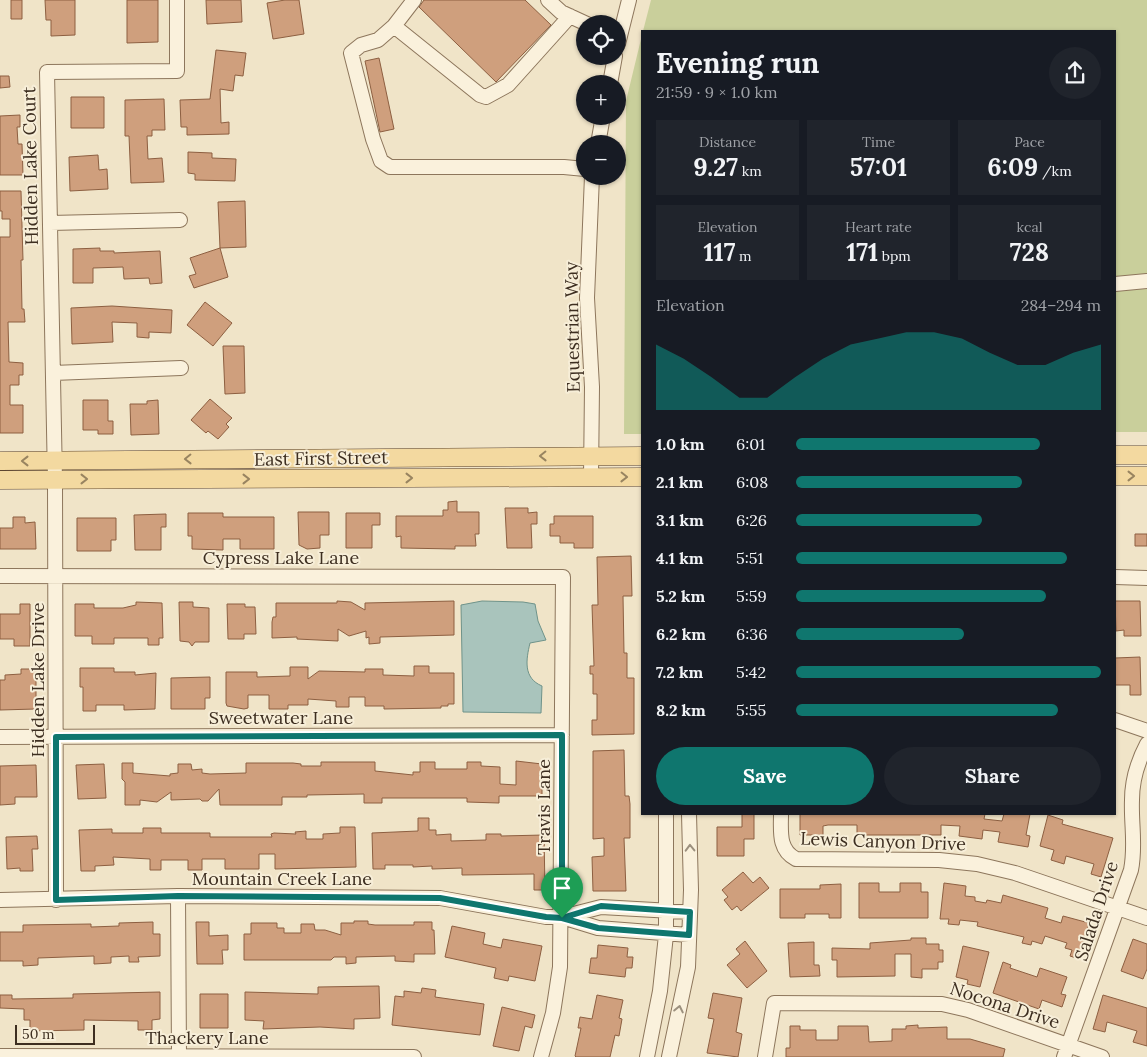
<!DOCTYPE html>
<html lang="en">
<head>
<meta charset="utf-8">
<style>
	:root { --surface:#171b24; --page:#20242c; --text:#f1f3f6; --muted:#9ea1a6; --accent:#0f766e }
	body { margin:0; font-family:Lora,serif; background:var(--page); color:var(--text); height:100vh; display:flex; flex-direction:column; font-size:19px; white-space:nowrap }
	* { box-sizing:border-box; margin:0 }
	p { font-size:16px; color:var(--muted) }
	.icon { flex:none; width:28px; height:28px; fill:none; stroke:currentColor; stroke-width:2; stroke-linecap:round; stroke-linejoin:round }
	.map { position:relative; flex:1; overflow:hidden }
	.panel { position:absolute; left:641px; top:30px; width:475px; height:785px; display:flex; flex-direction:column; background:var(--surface); border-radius:0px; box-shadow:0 1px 4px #0004 }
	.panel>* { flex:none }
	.controls { position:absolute; left:576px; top:15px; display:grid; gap:10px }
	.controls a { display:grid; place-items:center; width:50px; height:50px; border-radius:50%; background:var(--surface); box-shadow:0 1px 4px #0004; font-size:25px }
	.scale { position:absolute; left:15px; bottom:12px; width:80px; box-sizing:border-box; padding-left:5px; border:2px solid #3d2e20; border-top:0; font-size:14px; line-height:18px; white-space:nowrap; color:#3d2e20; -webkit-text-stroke:4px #f7eed8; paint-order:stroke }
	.pin { position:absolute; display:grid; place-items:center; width:42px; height:42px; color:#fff; margin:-51px -21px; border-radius:50% 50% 50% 0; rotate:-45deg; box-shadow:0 0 5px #0007 }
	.pin .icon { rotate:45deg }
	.round { display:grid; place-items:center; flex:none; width:52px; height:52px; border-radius:26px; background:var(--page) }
	.summary { display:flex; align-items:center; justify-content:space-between; height:85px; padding:0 15px }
	h1 { font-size:28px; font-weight:700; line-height:38px }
	.figures { display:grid; grid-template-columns:repeat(3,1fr); gap:8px; height:85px; padding:5px 15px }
	.figures div { display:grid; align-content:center; border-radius:0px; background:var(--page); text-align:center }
	.figures b { font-size:25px; font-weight:700 }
	.figures small { font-size:14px; font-weight:400 }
	.figures p { font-size:14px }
	.chart { height:140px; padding:10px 15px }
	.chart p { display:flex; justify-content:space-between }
	.chart svg { width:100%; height:90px; margin-top:5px; fill:var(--accent); opacity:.7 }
	.cta { display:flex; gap:10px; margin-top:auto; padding:10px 15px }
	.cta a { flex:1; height:58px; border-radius:30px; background:var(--accent); color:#fff; font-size:20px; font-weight:700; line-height:58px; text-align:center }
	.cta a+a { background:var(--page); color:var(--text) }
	ul { padding:0 15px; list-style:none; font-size:16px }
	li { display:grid; grid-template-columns:80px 60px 1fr; align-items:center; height:38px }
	li i { height:12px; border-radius:6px; background:var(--accent) }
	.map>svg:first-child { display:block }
</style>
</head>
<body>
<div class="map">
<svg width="1147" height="1057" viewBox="0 0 1147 1057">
	<rect width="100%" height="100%" fill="#f0e4c8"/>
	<path fill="#c9cf9b" d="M651,0H1147V432H1115V31H643Z
		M642,35V434H624L626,101Z"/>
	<path fill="#a9c4bc" stroke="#6f938a" d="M482,601L523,602L535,604L538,621L546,640L530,643C526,660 523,678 542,686L541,713L463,712L461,605Z"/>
	<path fill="#cf9f7d" stroke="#8d5f41" d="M11,0H22V19H11Z
		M45,0H75V35L51,36V20H46Z
		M127,0H158V42L127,43Z
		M206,0H241L242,22L207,24Z
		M285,0H299L304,34L273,39L267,3Z
		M424,0H525L551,25L496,82L419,7Z
		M216,50L246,53L243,76L235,75L233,91L220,89L221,123L229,122V134L187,135V127H181L180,100L210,99Z
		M379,58L394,129L380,132L365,61Z
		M0,76H9L10,87L0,88Z
		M71,97H104V128H71Z
		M164,99L165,130H152V136H147L148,159L162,158L164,182L131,183L129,136H125V100Z
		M20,115V127H17L18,144H22L23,175H0V116Z
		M188,152L212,153V158L236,159L235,181L195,180V174L188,173Z
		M98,155L99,170L107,169L108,189L70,191L69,157Z
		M0,191H21L23,260H21L22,309H24L25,322H8L9,362L23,363V375H19V385H10V405H23V433H0V237H10V219H2V211H0Z
		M245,201L246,247L220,248L218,202Z
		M100,248V251H114V253L160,251L162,283L150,284L149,278L124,279L123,267L93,268V283H73V249Z
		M220,248L228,277L194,288L189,276L196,274L190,258Z
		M205,302L232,323L213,346L187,325Z
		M112,306L172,310L171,333L149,332V338L137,337V323L112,322L113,342L72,344L71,308Z
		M223,346H244L245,393L225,394Z
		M210,399L232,418L226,424L229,427L218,439L208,431L206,433L191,420Z
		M83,400H108V421H113V434H98V430H83Z
		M158,400L159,434L131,435L130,404H147V401Z
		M457,501V512H479V534H475L476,546H455V549L401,548V536L396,537V516H443V510H448V502Z
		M505,508H528V513L537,512V524H531L532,548H507Z
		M298,512H329V535H320V548L307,549L299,545Z
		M188,513H223V517H274V549H240V539H223V550L192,549V536H188Z
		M346,513H380V525H372V548H346Z
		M166,514V527H161V550H135L134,515Z
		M554,516H593V548H574V543H560V536H550V524H554Z
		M13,517H25V523L35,522L36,549H0V528H13Z
		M77,518H116V540H111V551H77Z
		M1135,534H1147V546H1135Z
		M631,556L632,596H623L624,653H627V678H634V734L592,735V720H597V694H593V674H590V666H594L592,605H598L597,557Z
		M337,601L351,602L365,610V603L454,601V635L380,637V643L369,644V637L366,638V631L349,636L338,629V641L297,639V637L272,638V622L273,617H276V603H337Z
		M1115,601H1140L1141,636H1124V630L1116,631Z
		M136,602L162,603L163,638H159V645H148V638H114V644H92V636H75V604H94V608H123L136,605Z
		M179,602H193V607L209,608V642H195L192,646L189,642L180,641Z
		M20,604H30V646H14V639H0V614H20Z
		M227,604H245V607H255L256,634H244V639H228Z
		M1140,657L1141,695H1130V685H1115V658Z
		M414,666H429V673H454V704H448V706H441V708L384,709V706H365V697H349V707H336V701L308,699V705H288V709H269V695H248V708L244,709L227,706L226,703V672H257V677L290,676V667H308V679L319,671L365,672V669H383V675L414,676Z
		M80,668H114V672H135V675L156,673L155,709L124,710V705H96V711H83V687H80Z
		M21,669H36V709L0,710V680H5V675L21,674Z
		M210,677V698H205V709H171V678Z
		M624,750L625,796H629L630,804V838H624L626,891H593L592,857L604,856V838L593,839V751Z
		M516,761L542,764V796H499V803L467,802V798H382V803H364V794L307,795V797H282V805H220L219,789L208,801H202L200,799L171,800V792L157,802L140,800V805H125V782L122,779V763H133V773L170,776V774L178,773V764H191L192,770L202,769V773L210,774L246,773V763H293L301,764V766H321V762H375V771L413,775V772H420V762H435V769H467V762H481V766L500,767V784L516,785Z
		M104,764L106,798L78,799L76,765Z
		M36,765L37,797H15V804L0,805V766Z
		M742,814H754V839H744V856H717V827H742Z
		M800,814H985L984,819L1002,821L1004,814H1030L1026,835L1030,836L1028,847L998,842L1000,832L983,830L982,839L959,836L960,826L941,825V835H857V825H828L823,826V835H800Z
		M1048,815L1063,820L1062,824L1113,838L1101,877L1091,874L1094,864L1066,856L1064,864L1051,860L1054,850L1040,846Z
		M418,818H429V830H436V835L451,834V841L486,840V834H501V836L544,835L545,890H534V874L462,875V868L432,869V866L413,867V865H385V869H373L372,833L418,831Z
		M340,827H355L356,867L275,869V854H259V869H225V859H202V870H188V860H161V870H150V859L113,857L114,865L95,866V871H81L79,830L112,829V833H143V828H161V833H210V837H272L271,834L274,833L296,834L295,832L306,831V839H323V834L340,833Z
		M37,836L38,849H32L33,871H20V868L7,869L6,837Z
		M743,872L753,883L760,877L769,888L741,911L737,906L732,910L724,900L728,897L722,890Z
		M859,883H879V892H900V883H921V892H928V918H859Z
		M944,883L966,886L965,896L975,897V901L986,903L987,900L1001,903L1003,895L1048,908L1045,918L1061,923L1063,916L1089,923L1079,959L1070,956L1072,950L1065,948L1067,943L1045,936L1042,944L1032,941L1031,945L1022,943L1024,937L977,926L978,922L960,920L959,925L948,924L949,919H940Z
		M841,884V918H829V914H805V918H780V889H820V885Z
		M354,921H368V924L375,925H414V922H432V930H434L435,954H414V962L395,961V956L356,957V963L346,964V957H334L331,960H244V934H251V923H277V928H284V933H301V924H314L315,930H325L341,935V923H354Z
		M153,922V934H160V956L138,957L139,962H129V956L111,957V963L94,964V956L38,958V965L23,966V961H0V932H23V925L91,924V927L119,926V923Z
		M196,922H209V936L228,935V950H222L223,964H197Z
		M452,926L485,933L483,944L501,948L503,939L542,946L535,981L509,976L508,981L494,978L496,968L445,957Z
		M911,938H926V944H939V950H943V962H938V969H922V978L911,977V954H895V976L837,977V960H832V948L870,949V943L911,940Z
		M1133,939L1147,944V969L1143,979L1121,971Z
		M745,941L767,971L747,988L727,965L740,954L736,949Z
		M814,942V965H819L820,976L790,977L788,943Z
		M598,945L628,948L627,957H633L632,968H626L625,977L589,973L591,958H597Z
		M963,946L989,952L980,987L967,984L968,980L956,977Z
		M1003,962L1011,965L1010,968L1037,977L1040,968L1067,977L1061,994L1066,995L1062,1007L1042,1000L1039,1009L993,993Z
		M379,986L380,1018L354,1019V1029L320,1027L263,1029L264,1021L245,1020V992L318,994V987Z
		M422,988L436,990L435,997L484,1004L480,1035L392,1025L395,996L404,997V991L421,993Z
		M160,992V1019L152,1020V1030H138V1021L84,1020V1030L30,1031V1020H24V1009L0,1008V995H12V999L73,998V994Z
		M713,993L742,998L736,1032L742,1034L738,1057L707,1053L714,1019L708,1018Z
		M200,994H228V1028H200Z
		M597,995L623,1000L619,1018L622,1019L619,1036L615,1035L610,1057H576L575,1056L581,1028H578L580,1017L592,1019Z
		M1103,995L1147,1008V1046L1133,1042L1137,1031L1107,1022L1105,1032L1093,1029Z
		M502,1007L535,1015L532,1028L525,1026L519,1051L493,1046Z
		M918,1025V1028L947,1027V1039H970L1005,1049L1003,1057H786V1048H790V1026H800V1030H816V1040H838V1026H868L869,1042L892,1041V1029H906V1026Z"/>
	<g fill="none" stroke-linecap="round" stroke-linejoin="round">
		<defs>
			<path id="minor" d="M414,0L394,26L378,40L361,45L351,53L373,139L381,161L390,167H564L585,169
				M548,0L561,12L587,24
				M394,26L480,95L486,97L508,85L570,16
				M618,44L629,0
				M610,84L615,56
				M598,144L603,116
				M50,223L180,220
				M1115,284L1147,281
				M53,373L181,368
				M591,477L592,387L587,298L592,176
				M0,576L563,577L560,967L553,1013L541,1057
				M1115,577L1147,578
				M1115,720L1147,731
				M0,737L562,735
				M781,814C781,831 778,850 796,859L939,860L977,864L1015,873L1147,918
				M178,896L179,1056
				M0,900L178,896L440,898L546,917H562L598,928L689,935
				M56,900L55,480L47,72L177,71V0
				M562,917L601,907L690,912
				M0,1056L414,1057
				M647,1057L660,991L666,935V814
				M669,1057L688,967L691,890L689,814
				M765,1057L774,1003L942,1004L968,1010L1102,1057
				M1064,1057L1131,870C1136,845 1131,825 1132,800C1132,780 1138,761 1147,744"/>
			<path id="major" d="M1115,455H1147
				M0,461L642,456
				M1115,476H1147
				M0,480L642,477"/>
		</defs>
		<use href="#minor" stroke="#8d765c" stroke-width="16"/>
		<use href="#major" stroke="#5b4430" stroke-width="19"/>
		<use href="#minor" stroke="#faf1dc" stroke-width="14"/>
		<use href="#major" stroke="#f3d9a0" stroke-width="18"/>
	</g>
	<defs><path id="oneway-chevron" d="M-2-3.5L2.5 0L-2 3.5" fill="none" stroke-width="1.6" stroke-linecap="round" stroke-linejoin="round" transform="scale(1.25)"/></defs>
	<g stroke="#988460">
		<use href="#oneway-chevron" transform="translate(543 456) rotate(179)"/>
		<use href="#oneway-chevron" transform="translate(188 459) rotate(179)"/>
		<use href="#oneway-chevron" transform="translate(25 461) rotate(-180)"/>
		<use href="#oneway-chevron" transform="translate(1131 476)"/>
		<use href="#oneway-chevron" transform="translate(624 477) rotate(1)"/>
		<use href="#oneway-chevron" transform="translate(409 478)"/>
		<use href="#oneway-chevron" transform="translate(84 479)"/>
		<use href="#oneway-chevron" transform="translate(246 479)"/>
	</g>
	<g stroke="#9c907e">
		<use href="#oneway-chevron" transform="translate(690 848) rotate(-91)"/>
		<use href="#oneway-chevron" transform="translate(679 1009) rotate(-78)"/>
	</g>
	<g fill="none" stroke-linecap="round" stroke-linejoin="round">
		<defs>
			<path id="route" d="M562,918L546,917L440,898L178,896L56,900V737L562,735V918L601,906L690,912L689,935L598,928L562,918"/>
		</defs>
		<use href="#route" stroke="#fff" stroke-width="10"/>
		<use href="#route" stroke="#0f766e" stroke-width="6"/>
	</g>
	<g text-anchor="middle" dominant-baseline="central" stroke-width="4" stroke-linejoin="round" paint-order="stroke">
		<g font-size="18" fill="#3d2e20" stroke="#f7eed8">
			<text transform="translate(30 166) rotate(-91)">Hidden Lake Court</text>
			<text transform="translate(572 327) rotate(-91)">Equestrian Way</text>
			<text transform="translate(321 458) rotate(-1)">East First Street</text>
			<text x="281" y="557">Cypress Lake Lane</text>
			<text transform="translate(37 680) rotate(-90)">Hidden Lake Drive</text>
			<text x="281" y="717">Sweetwater Lane</text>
			<text transform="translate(543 807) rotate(-90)">Travis Lane</text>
			<text transform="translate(883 841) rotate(2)">Lewis Canyon Drive</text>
			<text x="282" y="878">Mountain Creek Lane</text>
			<text transform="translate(1096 911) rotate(-72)">Salada Drive</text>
			<text transform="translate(1005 1005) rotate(18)">Nocona Drive</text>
			<text x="207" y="1037">Thackery Lane</text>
		</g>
	</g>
</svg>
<div class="controls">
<a><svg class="icon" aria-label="locate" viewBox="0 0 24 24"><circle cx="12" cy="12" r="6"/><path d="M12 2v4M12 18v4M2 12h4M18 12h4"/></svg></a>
<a>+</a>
<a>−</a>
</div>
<div class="scale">50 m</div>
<div class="pin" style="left:562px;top:918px;background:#1e9e55"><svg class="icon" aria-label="arrive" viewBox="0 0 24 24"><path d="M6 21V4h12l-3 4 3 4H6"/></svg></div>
<section class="panel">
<div class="summary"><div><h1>Evening run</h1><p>21:59 · 9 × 1.0 km</p></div><a class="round"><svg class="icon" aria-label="share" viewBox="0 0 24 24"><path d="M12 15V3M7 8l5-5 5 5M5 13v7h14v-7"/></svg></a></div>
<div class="figures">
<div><p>Distance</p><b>9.27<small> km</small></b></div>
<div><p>Time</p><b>57:01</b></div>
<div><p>Pace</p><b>6:09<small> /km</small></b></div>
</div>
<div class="figures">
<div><p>Elevation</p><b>117<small> m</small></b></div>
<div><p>Heart rate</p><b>171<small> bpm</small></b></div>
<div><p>kcal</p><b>728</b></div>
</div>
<div class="chart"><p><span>Elevation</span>284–294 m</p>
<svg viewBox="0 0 160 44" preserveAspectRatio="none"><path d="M0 44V12L10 19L20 28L30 38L40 38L50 28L60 19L70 12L80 9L90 6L100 6L110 9L120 16L130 22L140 22L150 16L160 12V44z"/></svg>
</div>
<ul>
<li><b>1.0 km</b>6:01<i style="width:80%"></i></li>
<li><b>2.1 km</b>6:08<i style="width:74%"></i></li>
<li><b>3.1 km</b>6:26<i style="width:61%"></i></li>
<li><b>4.1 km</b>5:51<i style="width:89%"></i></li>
<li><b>5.2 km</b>5:59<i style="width:82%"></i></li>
<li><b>6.2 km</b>6:36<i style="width:55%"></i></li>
<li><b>7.2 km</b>5:42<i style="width:100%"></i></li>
<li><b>8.2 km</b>5:55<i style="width:86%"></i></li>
</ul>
<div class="cta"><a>Save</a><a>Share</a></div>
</section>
</div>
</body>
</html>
